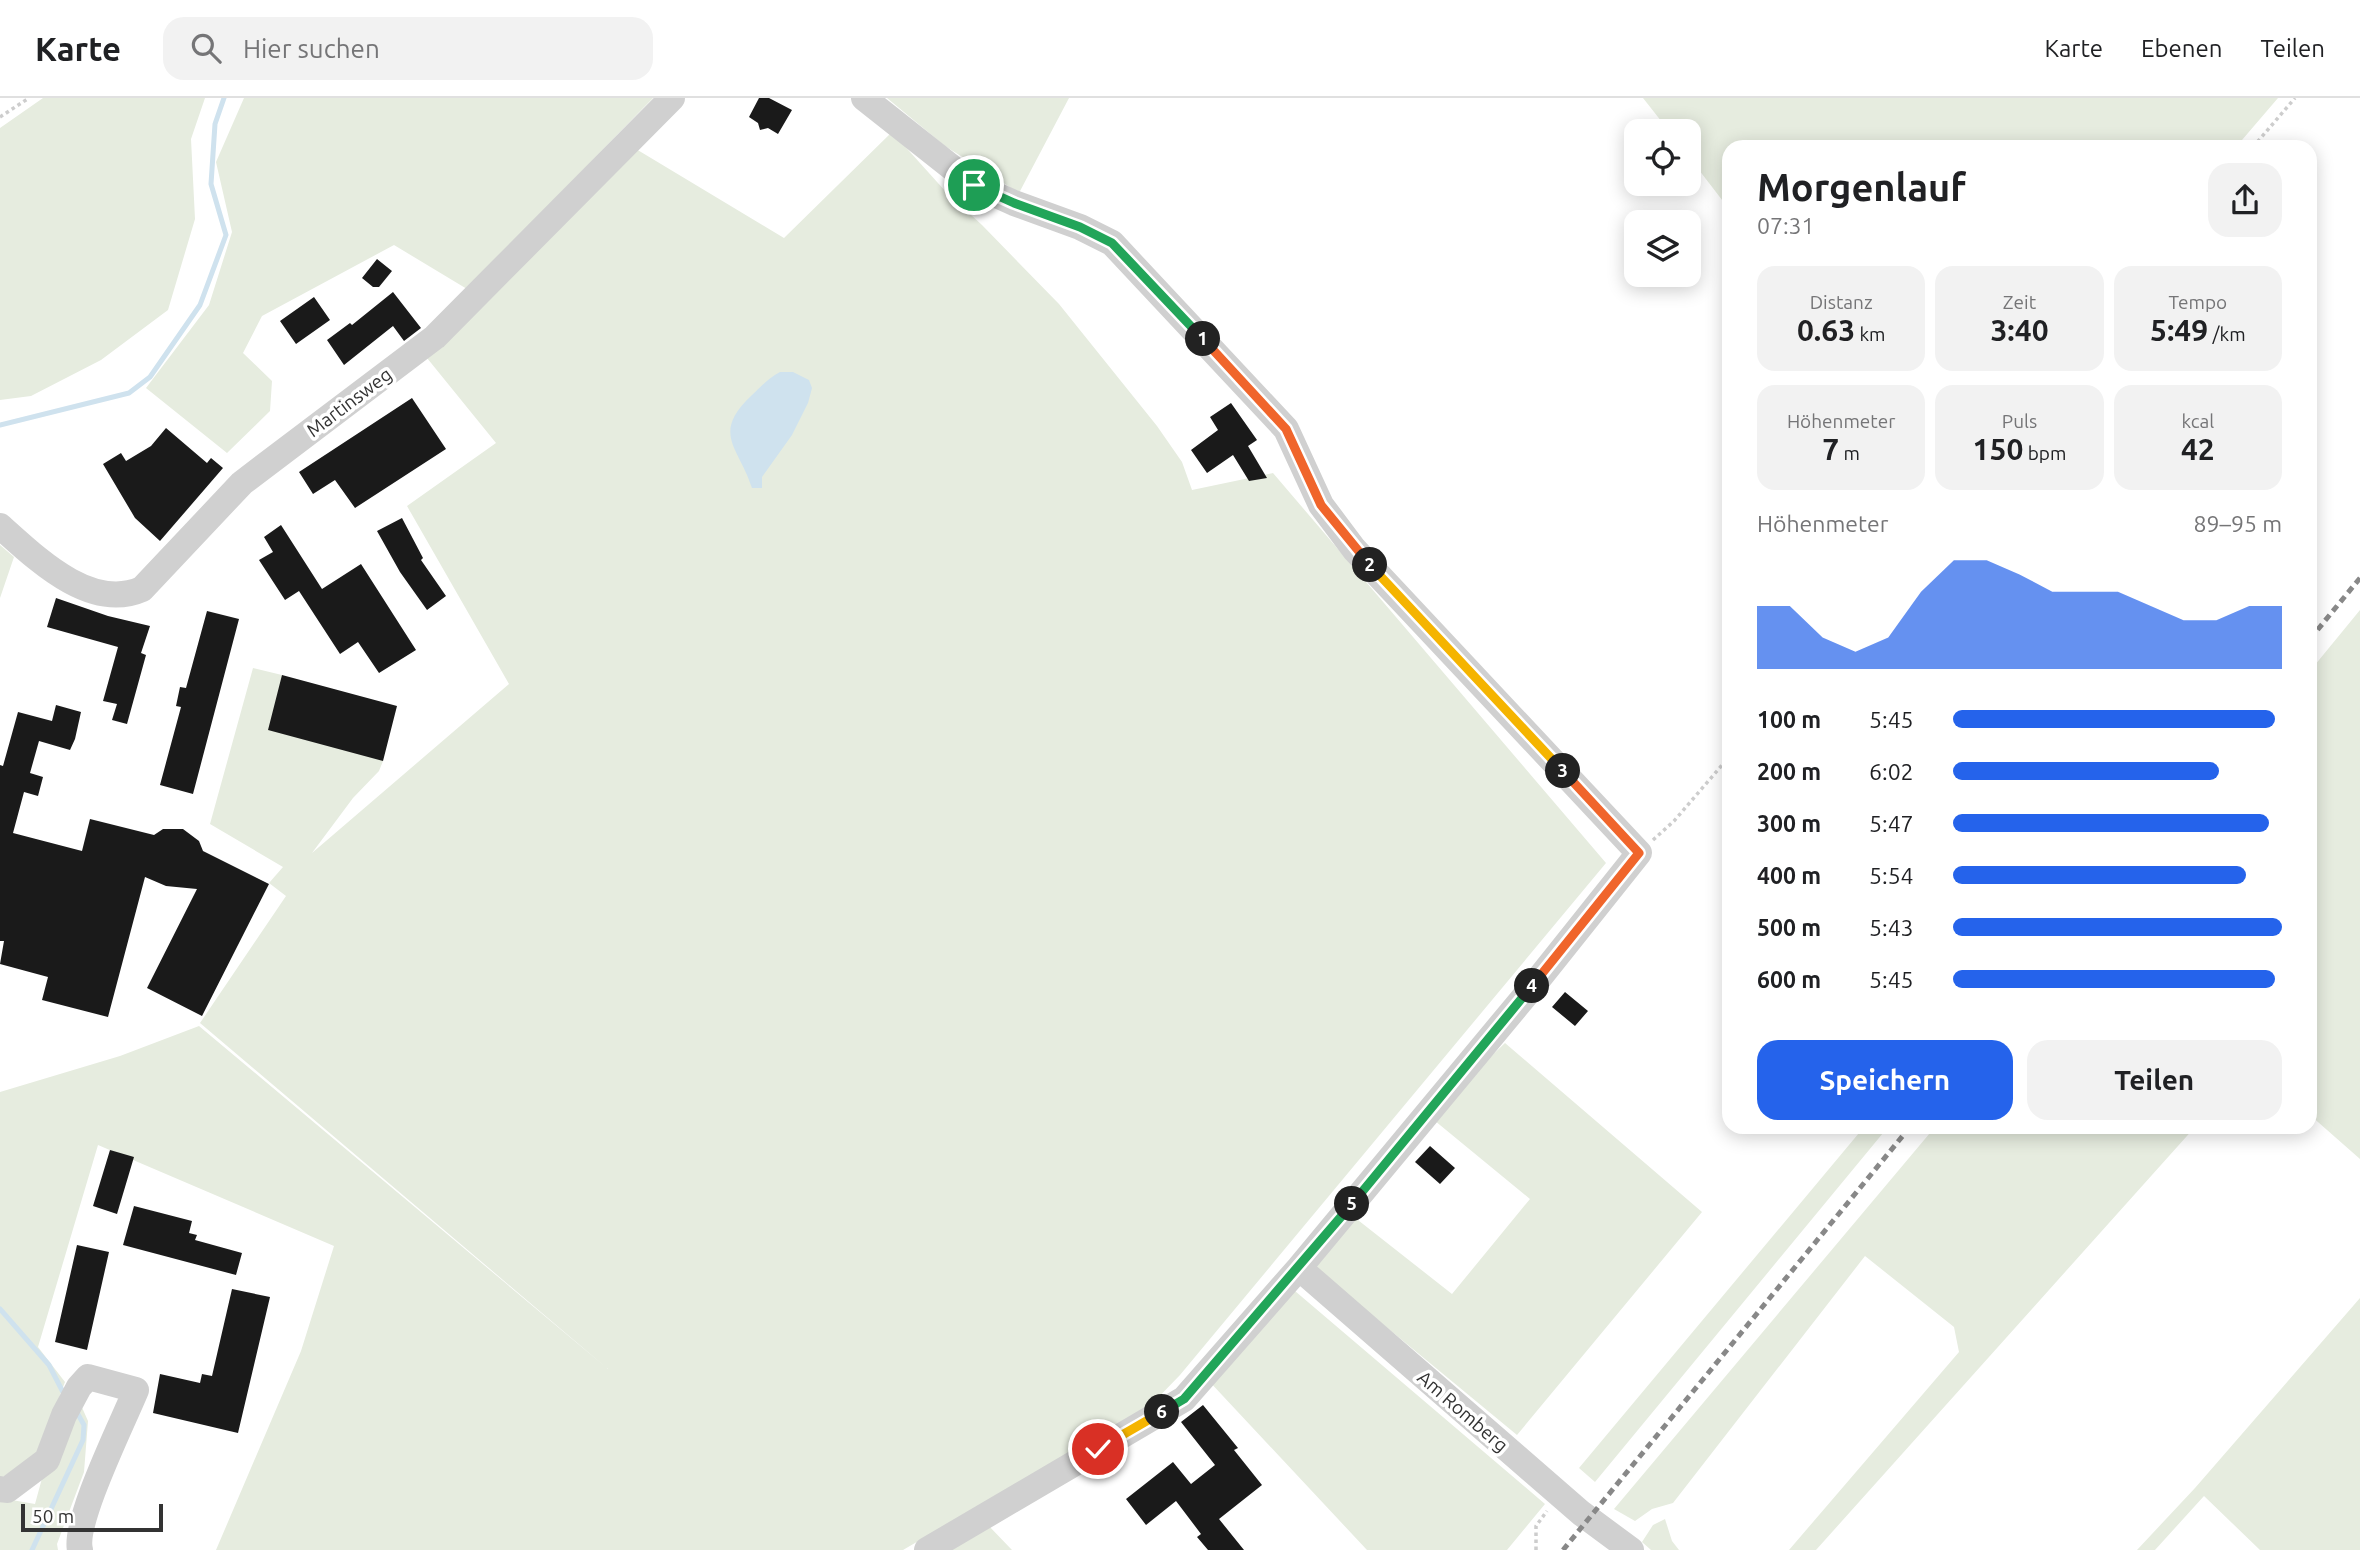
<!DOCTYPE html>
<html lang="de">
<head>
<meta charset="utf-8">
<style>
	:root { --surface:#fff; --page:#f2f2f2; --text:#202124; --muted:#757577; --line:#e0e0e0; --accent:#2563eb }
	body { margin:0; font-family:Ubuntu,sans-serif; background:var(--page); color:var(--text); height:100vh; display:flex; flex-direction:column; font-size:26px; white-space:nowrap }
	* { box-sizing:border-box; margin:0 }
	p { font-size:23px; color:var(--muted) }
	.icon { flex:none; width:38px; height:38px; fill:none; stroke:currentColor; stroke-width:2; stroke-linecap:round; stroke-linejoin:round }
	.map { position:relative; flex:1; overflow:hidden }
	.drawer { position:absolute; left:1722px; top:42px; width:595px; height:994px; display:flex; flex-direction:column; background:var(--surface); border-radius:21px; box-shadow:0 4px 18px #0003 }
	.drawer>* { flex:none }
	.fabs { position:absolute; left:1624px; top:21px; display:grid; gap:14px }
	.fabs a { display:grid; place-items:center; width:77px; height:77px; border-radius:14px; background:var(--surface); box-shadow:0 4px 18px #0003; font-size:35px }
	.scale { position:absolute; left:21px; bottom:18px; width:142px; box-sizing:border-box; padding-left:7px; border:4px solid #333; border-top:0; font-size:19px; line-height:24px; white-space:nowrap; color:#333; -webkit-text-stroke:5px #fff; paint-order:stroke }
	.pin { position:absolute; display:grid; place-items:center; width:60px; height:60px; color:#fff; margin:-30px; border:4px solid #fff; border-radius:50%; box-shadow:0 2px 7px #0007 }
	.km { position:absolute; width:35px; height:35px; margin:-18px; border-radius:50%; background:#222; color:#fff; font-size:19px; line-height:35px; text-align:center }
	.round { display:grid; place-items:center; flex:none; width:74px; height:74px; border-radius:21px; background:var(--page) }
	.summary { display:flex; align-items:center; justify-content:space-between; height:119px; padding:0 35px }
	h1 { font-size:38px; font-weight:600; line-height:52px }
	.metrics { display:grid; grid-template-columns:repeat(3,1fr); gap:10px; height:119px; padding:7px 35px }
	.metrics div { display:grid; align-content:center; border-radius:18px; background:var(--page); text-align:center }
	.metrics b { font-size:30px; font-weight:600 }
	.metrics small { font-size:19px; font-weight:400 }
	.metrics p { font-size:19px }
	.chart { height:196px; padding:14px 35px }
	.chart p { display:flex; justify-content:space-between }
	.chart svg { width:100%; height:126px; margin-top:7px; fill:var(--accent); opacity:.7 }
	.button { display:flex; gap:14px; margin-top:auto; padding:14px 35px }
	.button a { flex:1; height:80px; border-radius:21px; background:var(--accent); color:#fff; font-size:28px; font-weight:600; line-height:80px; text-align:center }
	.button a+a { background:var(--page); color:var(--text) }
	ul { padding:0 35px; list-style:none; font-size:23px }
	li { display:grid; grid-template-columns:112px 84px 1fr; align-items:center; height:52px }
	li i { height:18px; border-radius:9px; background:var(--accent) }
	header { display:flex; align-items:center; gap:42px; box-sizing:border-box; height:98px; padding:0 35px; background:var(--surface); border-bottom:2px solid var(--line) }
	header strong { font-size:33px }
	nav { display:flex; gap:38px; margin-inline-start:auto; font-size:24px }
	.search { width:490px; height:63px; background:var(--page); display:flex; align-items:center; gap:18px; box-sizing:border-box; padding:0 24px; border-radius:21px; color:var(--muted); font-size:26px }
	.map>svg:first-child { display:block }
</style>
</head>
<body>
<header>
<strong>Karte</strong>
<div class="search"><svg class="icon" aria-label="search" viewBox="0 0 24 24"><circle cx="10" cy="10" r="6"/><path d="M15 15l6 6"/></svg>Hier suchen</div>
<nav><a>Karte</a><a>Ebenen</a><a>Teilen</a></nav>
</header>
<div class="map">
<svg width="2360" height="1452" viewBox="0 0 2360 1452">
	<rect width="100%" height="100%" fill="#fff"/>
	<path fill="#e6ecdf" d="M43,0H205L191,41L195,121L168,212L101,262L31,298L0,302V30Z
		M244,0H653L467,191L394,147L262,218L243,255L272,283L270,313L227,355L146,290L209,207L232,134L216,64Z
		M887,0H1069L1019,95L945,48Z
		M1643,0H2278L2236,49H1729V111L1689,59V33H1669Z
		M892,34L947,95L982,127L1059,206L1157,328L1182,364L1192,392L1273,375L1606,765L1180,1277L1151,1307L903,1452H216L301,1253L334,1148L98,1047L38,1249L65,1284L37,1356L0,1381V994L120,958L199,928L608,1271L200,925L286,798L269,785L283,769L210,726L253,570L282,577L383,663L379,673L353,700L312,755L509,586L407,408L496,345L427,260L636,51L784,140Z
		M0,447L14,459L0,500Z
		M2360,512V1061L2310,1017V573Z
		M1505,945L1702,1114L1517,1337L1310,1166L1349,1115L1452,1196L1530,1101L1429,1018Z
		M1864,1029H1888L1595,1384L1579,1370Z
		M1935,1029H2195L1816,1452H1789L1959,1254L1954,1229L1865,1158L1673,1405L1652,1411L1635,1423L1614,1411Z
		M1295,1193L1545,1406L1507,1452H1367L1208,1282Z
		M2360,1200V1452H2260L2204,1398L2155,1452H2137L2195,1390Z
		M76,1296L88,1323L84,1374L57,1446L58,1452H0V1400L35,1406L47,1362Z
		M1665,1421L1672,1443L1679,1452H1651L1642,1444L1653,1427Z
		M987,1426L1012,1452H946Z"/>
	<path fill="#cfe2ee" d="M780,274H793L809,282L812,290L808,305L792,337L762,379V390H752C739,349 711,336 751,298C761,289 768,280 780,274Z"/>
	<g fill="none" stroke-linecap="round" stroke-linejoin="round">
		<path stroke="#cfe2ee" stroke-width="5" d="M0,327L129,295L150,279L200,207L226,137L211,86L215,26L224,0
			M0,1211L49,1267L65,1298
			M32,1452L83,1342L84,1327L75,1311"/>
	</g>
	<path fill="#1a1a1a" d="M759,0H769L792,12L778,36L768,30L760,32L758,25L749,19Z
		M377,161L392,173L379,189H373L362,180Z
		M393,194L421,230L404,243L393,228L344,267L327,242L350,225L352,227Z
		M314,199L330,222L296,246L280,223Z
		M412,300L446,351L355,410L335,382L313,396L299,374Z
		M1231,305L1257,342L1248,348L1267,380L1249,383L1233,357L1207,375L1191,352L1218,332L1210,319Z
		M166,330L207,365L211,360L223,370L160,443L135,420L103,366L121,355L126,363L151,348Z
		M402,420L423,460L421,462L446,498L427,512L400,474L377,433Z
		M281,427L322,491L361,466L416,552L379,575L358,544L340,556L299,493L285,502L259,462L273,454L264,439Z
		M56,500L108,518L150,528L141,555L146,557L127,626L112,622L117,606L103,603L118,549L47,529Z
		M207,513L239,521L193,696L160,687L181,609L176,608L180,589L186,590Z
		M282,577L397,608L383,663L268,632Z
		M56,607L81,614L75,641L70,652L39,643L30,675L43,679L38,698L24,694L13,735L82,753L90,721L154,737L163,731H183L199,743L203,753L269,786L202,918L147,890L197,791L166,788L145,779L108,919L42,902L48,879L0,866L4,843H0V667L3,668L18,614L52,623Z
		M1565,894L1588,913L1575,928L1552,909Z
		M1430,1048L1455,1070L1440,1086L1415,1064Z
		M110,1052L134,1059L117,1116L93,1108Z
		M134,1108L192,1123L189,1135L197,1137L195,1142L242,1155L236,1177L123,1147Z
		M77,1147L109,1154L87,1252L55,1244Z
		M232,1191L270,1199L238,1335L153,1315L160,1276L200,1285L202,1276L212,1278Z
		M1203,1307L1238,1350L1234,1352L1262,1387L1219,1421L1244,1452H1208L1197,1439L1201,1436L1176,1403L1146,1427L1126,1401L1173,1364L1191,1386L1215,1367L1181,1324Z"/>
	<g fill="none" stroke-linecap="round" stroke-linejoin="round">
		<path stroke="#cdcdcd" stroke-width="3.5" stroke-dasharray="3.5 3.5" stroke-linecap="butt" d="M0,19L29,0
			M2253,49L2295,0
			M1653,742L1674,723L1729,659
			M1536,1452V1428L1547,1413"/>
		<path stroke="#d0d0d0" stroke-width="26" d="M864,0L974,87L1014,105L1080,129L1112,145L1286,331L1321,407L1354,451L1639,755L1525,898L1299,1170L1184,1301L927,1452
			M0,428C36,460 90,514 142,491L242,385L435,239L672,0
			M1299,1170L1581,1415L1631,1452
			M0,1391L7,1392L47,1362L64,1317L79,1289L88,1279L136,1292C123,1324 73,1424 80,1452"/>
		<path stroke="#888" stroke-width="5" stroke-dasharray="7 5" stroke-linecap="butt" d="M2310,541L2360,480
			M1563,1452L1910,1029"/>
	</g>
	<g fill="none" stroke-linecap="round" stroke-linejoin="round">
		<defs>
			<path id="split-1" d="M974,87L1014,105L1080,129L1112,145L1203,241"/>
			<path id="split-2" d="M1203,241L1286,331L1321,407L1370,467"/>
			<path id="split-3" d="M1370,467L1563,673"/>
			<path id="split-4" d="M1532,888L1639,755L1563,673"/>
			<path id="split-5" d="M1352,1106L1532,888"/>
			<path id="split-6" d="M1162,1314L1184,1301L1352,1106"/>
			<path id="split-7" d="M1098,1351L1162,1314"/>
		</defs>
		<use href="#split-1" stroke="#fff" stroke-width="14"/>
		<use href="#split-2" stroke="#fff" stroke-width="14"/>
		<use href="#split-3" stroke="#fff" stroke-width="14"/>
		<use href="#split-4" stroke="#fff" stroke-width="14"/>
		<use href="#split-5" stroke="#fff" stroke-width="14"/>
		<use href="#split-6" stroke="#fff" stroke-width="14"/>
		<use href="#split-7" stroke="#fff" stroke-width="14"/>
		<use href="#split-1" stroke="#22a559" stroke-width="9"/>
		<use href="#split-2" stroke="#f0652b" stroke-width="9"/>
		<use href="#split-3" stroke="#f5b400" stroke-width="9"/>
		<use href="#split-4" stroke="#f0652b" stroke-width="9"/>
		<use href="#split-5" stroke="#22a559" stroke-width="9"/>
		<use href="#split-6" stroke="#22a559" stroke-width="9"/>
		<use href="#split-7" stroke="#f5b400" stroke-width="9"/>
	</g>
	<g text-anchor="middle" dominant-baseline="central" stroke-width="7" stroke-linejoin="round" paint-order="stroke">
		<g font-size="19" fill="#333" stroke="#fff">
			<text transform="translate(349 304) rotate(-37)">Martinsweg</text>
			<text transform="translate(1463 1313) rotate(41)">Am Romberg</text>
		</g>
	</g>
</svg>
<div class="fabs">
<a><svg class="icon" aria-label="locate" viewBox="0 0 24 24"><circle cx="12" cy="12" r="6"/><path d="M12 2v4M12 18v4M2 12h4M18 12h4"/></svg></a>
<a><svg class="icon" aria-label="layers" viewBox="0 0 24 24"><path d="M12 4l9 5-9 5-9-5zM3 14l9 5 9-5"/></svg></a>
</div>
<div class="scale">50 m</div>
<div class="pin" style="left:974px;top:87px;background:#1e9e55"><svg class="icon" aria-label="arrive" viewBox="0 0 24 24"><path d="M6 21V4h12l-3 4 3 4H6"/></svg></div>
<div class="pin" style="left:1098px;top:1351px;background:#d93025"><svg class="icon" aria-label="check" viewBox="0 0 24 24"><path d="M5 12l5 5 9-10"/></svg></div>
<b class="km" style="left:1203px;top:241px">1</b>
<b class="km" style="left:1370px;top:467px">2</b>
<b class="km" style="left:1563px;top:673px">3</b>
<b class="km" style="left:1532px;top:888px">4</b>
<b class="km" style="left:1352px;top:1106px">5</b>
<b class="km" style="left:1162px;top:1314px">6</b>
<section class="drawer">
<div class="summary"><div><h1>Morgenlauf</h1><p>07:31</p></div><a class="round"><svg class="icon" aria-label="share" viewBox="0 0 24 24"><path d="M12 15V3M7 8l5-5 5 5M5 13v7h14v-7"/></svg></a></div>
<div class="metrics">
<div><p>Distanz</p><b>0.63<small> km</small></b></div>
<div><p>Zeit</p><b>3:40</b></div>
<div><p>Tempo</p><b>5:49<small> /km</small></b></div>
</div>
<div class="metrics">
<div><p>Höhenmeter</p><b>7<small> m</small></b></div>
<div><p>Puls</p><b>150<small> bpm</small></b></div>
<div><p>kcal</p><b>42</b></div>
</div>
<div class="chart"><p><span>Höhenmeter</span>89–95 m</p>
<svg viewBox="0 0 160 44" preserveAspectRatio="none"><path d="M0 44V22L10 22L20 33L30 38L40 33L50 17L60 6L70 6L80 11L90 17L100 17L110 17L120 22L130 27L140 27L150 22L160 22V44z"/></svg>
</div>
<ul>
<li><b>100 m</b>5:45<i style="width:98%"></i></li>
<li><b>200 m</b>6:02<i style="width:81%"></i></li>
<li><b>300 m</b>5:47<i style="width:96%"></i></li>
<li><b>400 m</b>5:54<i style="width:89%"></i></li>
<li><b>500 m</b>5:43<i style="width:100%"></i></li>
<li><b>600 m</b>5:45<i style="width:98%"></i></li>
</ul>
<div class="button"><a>Speichern</a><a>Teilen</a></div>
</section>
</div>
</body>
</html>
